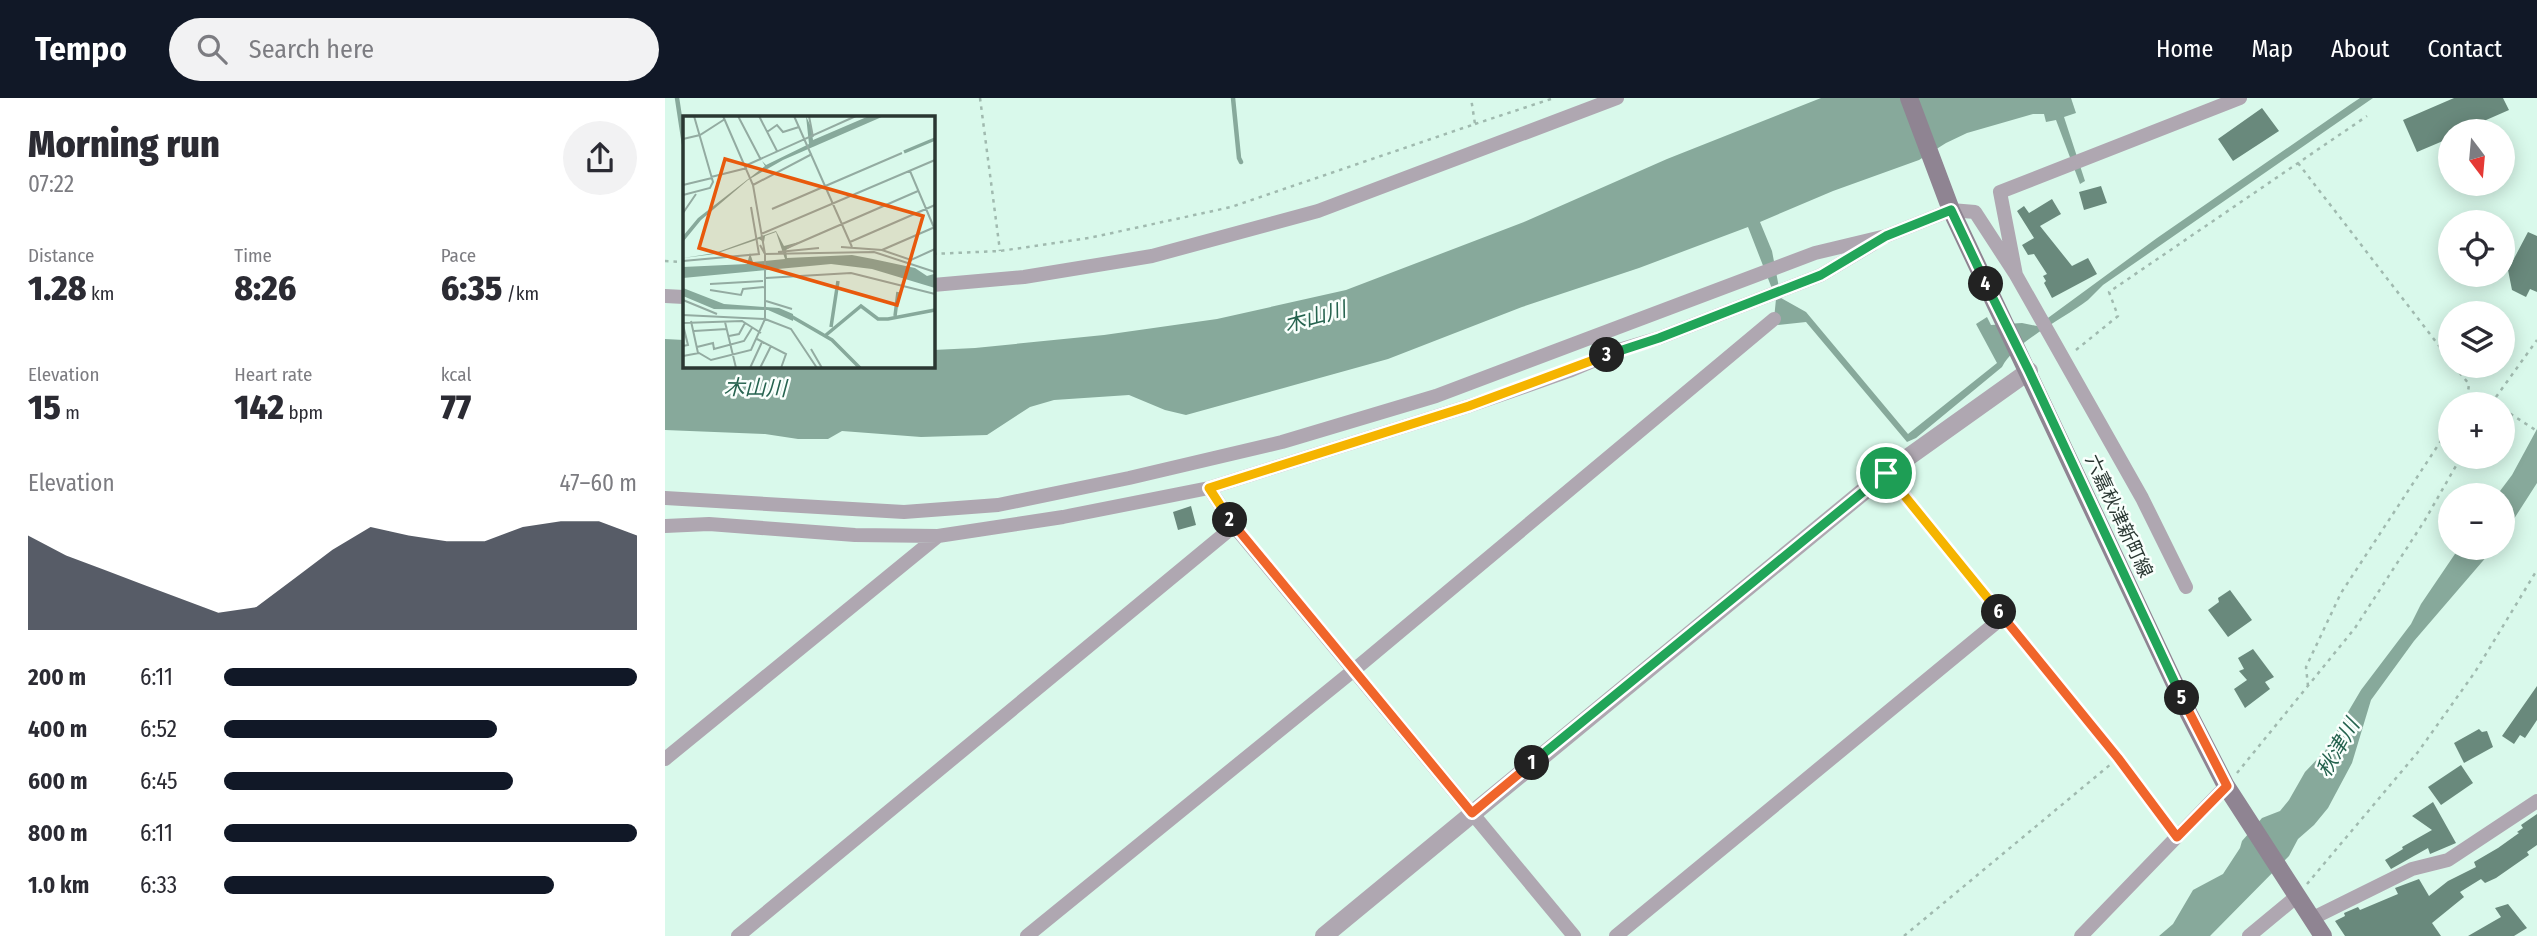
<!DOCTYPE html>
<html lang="en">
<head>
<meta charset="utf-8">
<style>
	:root { --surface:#fff; --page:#f2f2f3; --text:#2b2b33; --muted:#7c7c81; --accent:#111827 }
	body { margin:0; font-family:"Fira Sans Condensed","Noto Sans JP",sans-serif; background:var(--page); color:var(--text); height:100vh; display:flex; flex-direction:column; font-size:26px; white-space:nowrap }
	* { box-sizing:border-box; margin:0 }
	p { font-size:23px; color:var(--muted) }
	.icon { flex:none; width:38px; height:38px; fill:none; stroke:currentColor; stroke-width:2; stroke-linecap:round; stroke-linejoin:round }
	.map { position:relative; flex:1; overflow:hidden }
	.details { display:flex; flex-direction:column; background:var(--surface); width:665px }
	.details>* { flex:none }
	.needle { width:46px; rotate:164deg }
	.buttons { position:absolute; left:1773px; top:21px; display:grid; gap:14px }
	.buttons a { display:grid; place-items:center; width:77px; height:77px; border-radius:50%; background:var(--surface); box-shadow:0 4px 18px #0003; font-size:35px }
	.pin { position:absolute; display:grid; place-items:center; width:60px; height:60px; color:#fff; margin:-30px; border:4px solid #fff; border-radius:50%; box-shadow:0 2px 7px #0007 }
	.km { position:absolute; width:35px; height:35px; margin:-18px; border-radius:50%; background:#222; color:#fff; font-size:19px; line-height:35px; text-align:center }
	.round { display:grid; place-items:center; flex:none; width:74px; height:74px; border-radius:37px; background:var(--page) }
	.overview { display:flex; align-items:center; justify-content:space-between; height:119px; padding:0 28px }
	h1 { font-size:38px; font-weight:800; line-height:52px }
	.stats { display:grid; grid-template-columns:repeat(3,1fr); gap:10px; height:119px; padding:7px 28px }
	.stats div { display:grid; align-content:center }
	.stats b { font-size:35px; font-weight:800 }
	.stats small { font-size:19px; font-weight:400 }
	.stats p { font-size:19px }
	.chart { height:196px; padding:14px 28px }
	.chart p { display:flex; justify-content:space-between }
	.chart svg { width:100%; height:126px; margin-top:7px; fill:var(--accent); opacity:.7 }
	ul { padding:0 28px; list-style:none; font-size:23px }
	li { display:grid; grid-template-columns:112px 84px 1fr; align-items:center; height:52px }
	li i { height:18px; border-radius:9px; background:var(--accent) }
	header { display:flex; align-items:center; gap:42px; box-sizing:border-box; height:98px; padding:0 35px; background:var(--accent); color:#fff }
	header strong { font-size:33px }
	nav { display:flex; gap:38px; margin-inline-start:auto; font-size:24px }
	.search { width:490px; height:63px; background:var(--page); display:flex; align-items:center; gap:18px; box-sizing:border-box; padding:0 24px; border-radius:38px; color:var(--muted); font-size:26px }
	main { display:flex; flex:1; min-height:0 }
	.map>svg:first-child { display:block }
</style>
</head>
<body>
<header>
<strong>Tempo</strong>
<div class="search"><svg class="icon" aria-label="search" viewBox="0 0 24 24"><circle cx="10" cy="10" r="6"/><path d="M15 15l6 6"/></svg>Search here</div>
<nav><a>Home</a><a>Map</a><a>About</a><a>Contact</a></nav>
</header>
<main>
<section class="details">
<div class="overview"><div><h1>Morning run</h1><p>07:22</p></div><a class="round"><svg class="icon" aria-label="share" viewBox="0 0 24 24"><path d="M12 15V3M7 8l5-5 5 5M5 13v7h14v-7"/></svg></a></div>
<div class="stats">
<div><p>Distance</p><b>1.28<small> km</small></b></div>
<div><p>Time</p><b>8:26</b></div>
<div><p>Pace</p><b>6:35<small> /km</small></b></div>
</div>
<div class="stats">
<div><p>Elevation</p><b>15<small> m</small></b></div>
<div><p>Heart rate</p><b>142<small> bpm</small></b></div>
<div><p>kcal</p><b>77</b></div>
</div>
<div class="chart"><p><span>Elevation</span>47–60 m</p>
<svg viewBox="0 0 160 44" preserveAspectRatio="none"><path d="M0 44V11L10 18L20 23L30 28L40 33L50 38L60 36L70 26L80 16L90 8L100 11L110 13L120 13L130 8L140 6L150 6L160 11V44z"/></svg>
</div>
<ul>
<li><b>200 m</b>6:11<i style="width:100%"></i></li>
<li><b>400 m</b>6:52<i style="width:66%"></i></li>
<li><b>600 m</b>6:45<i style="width:70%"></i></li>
<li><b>800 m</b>6:11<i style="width:100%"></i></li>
<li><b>1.0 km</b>6:33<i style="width:80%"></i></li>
</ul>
</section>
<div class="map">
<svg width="1872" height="838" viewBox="0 0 1872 838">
	<rect width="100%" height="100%" fill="#d9f9eb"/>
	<path fill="#87a99b" d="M1156,0H1406L1411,15L1399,19L1420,83L1415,86L1391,22L1381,24L1379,16H1368L1302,35L1281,45L1254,62L1168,93L1095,124L1107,153L1116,200L1141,214L1243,336L1332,265L1311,226L1322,219L1326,227L1357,225L1372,228L1492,140L1686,6L1695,0H1708L1438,187C1433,192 1428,197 1423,202C1400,220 1349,244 1337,269L1251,340L1242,344L1141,224L1112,227L1109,221L1111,201L1083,129L974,170L857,209L723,261L521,317L500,312L464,297L389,302L365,309L322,337L256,339L177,333L163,341H133L100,336L0,332V241L19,242V268H268V252L310,250L439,237L552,221L681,192L859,124L1002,61Z
		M1872,331V385L1838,438V397H1832L1847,377Z
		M1794,450H1829L1749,543L1706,602L1687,665L1663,710L1649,727L1633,741L1624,758L1545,838H1494L1508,826L1528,792L1558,776L1575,750L1577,743L1597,720L1615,713L1624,702L1640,674L1660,653L1696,592L1746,526L1756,506Z"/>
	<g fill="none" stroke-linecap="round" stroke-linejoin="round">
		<path stroke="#87a99b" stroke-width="4.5" d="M12,0L19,46
			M568,0L574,60L576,64"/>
	</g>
	<path fill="#69897c" d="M1789,0H1838L1844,12L1812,26L1815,33H1785V40L1752,54L1738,22Z
		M1597,10L1614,33L1568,63L1553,41Z
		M1436,88L1442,105L1419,112L1414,94Z
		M1387,101L1396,116L1375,128L1407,168L1423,160L1432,176L1387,200L1379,185L1381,183L1378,178L1382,176L1369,156L1363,157L1357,147L1369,140L1352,113L1359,108L1364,115Z
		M1863,134L1872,138V194L1865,191L1861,199L1847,192L1843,172Z
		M526,408L531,427L513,432L508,414Z
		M1565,492L1587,522L1563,539L1543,512L1554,504L1553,500Z
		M1588,551L1609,579L1600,584L1605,591L1580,610L1569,591L1582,582L1574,573L1579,571L1573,560Z
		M1872,588V622L1860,640L1855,637L1849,646L1837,638Z
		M1814,631L1817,634L1822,633L1828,649L1799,665L1789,645Z
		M1796,667L1808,685L1776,707L1763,689Z
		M1768,704L1791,745L1765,756L1763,750L1726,771L1720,762L1738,751L1737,749L1767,732L1747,718Z
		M1872,716V747L1862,754L1864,757L1831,780L1820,785L1816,781L1795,794L1799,799L1767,825L1776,838H1680L1670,823L1680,818L1679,815L1693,809L1695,812L1733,796L1730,790L1754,781L1764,798L1783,783L1811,769L1809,764L1833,750L1854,735L1852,734L1858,730L1856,727Z
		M1843,806L1862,830L1849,838H1803L1836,819L1830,810Z"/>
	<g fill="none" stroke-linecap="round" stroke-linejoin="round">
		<path stroke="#a0baaf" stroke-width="2.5" stroke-dasharray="3.5 5" stroke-linecap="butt" d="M315,0L335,153
			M810,26L889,0
			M1633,65L1785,262
			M268,156L335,153L424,140L566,109L810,26L806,0
			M0,163L19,164
			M1411,252L1453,218L1444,194L1702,18
			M1789,268L1804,286L1802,302L1800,306
			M1826,306L1872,242
			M1838,311L1872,333
			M1230,386L1330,509
			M1347,530L1453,660L1503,728
			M1643,588L1641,569L1676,495L1785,329
			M1572,675L1690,530L1760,422L1796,359
			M1642,786L1753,654L1810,574L1872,472
			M1239,838L1452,661"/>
		<path stroke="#afa7b1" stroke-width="14" d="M268,187L359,179L487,158L653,113L952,0
			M0,198L19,199
			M544,390L569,428L909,838
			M0,400L239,414L333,407L464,380L617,344L771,298L1150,155L1221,138L1286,112L1310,114L1351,177
			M0,428L44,426L190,437L273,438L398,419L544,390L804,308L904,273L954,252L994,240L1156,177L1208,146
			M1521,489L1477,400L1351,177L1335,94L1575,0
			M0,661L273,438
			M1646,821L1747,771L1783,762L1872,703
			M73,838L569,428
			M362,838L689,572L1109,221
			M951,838L1338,519
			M1416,838L1561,688
			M1584,838L1631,799"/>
		<path stroke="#afa7b1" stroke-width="18" d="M659,838L1221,375L1364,273"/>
		<path stroke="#8f8492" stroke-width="18" d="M1244,0L1286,112L1524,616L1561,688L1658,838"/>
	</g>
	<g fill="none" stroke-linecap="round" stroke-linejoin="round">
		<defs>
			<path id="split-1" d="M867,665L1221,375"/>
			<path id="split-2" d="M565,422L807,715L867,665"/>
			<path id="split-3" d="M565,422L544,390L804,308L942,257"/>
			<path id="split-4" d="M942,257L994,240L1156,177L1221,138L1286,112L1321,186"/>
			<path id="split-5" d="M1321,186L1364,273L1517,600"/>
			<path id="split-6" d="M1334,514L1453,660L1512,739L1562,688L1517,600"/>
			<path id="split-7" d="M1221,375L1334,514"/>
		</defs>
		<use href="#split-1" stroke="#fff" stroke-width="14"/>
		<use href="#split-2" stroke="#fff" stroke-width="14"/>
		<use href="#split-3" stroke="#fff" stroke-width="14"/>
		<use href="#split-4" stroke="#fff" stroke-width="14"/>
		<use href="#split-5" stroke="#fff" stroke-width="14"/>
		<use href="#split-6" stroke="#fff" stroke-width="14"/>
		<use href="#split-7" stroke="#fff" stroke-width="14"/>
		<use href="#split-1" stroke="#22a559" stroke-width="9"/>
		<use href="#split-2" stroke="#f0652b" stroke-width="9"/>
		<use href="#split-3" stroke="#f5b400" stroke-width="9"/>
		<use href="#split-4" stroke="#22a559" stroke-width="9"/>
		<use href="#split-5" stroke="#22a559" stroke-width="9"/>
		<use href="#split-6" stroke="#f0652b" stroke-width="9"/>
		<use href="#split-7" stroke="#f5b400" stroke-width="9"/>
	</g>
	<g text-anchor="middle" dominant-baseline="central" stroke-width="5" stroke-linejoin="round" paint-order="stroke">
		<g font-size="19" fill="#2a3732" stroke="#f9fffc">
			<text transform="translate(1454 418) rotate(65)">六嘉秋津新町線</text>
		</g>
		<g font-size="21" font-style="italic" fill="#26634f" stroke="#f9fffc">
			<text transform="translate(650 219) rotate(-15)">木山川</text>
			<text transform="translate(90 290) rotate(1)">木山川</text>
			<text transform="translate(1673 650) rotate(-60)">秋津川</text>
		</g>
	</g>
	<g transform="translate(18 18)">
		<rect width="252" height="252" fill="#d9f9eb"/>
		<path d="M123,0L128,11L130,24L186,0H201L100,44L65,64L18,104L0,126V120L15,102L82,50L79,45L83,49L126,28ZM93,115L101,130L116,126L103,134L104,142L169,139L190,143L232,152L244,160L251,158L252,172L189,153L148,148L0,162V151L64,148L67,137L70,146L102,143L93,116L82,120L81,126L76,123L32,138L0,142L32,137ZM0,172L41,188L96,192L110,198V205L85,194L31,193L0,180Z" fill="#87a99b"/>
		<path fill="none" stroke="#87a99b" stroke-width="3.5" d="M221,36L252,23M106,199L149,224L177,252M212,200L215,176M148,211L155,165M143,219L178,190L195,203H205L252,194"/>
		<path fill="none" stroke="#93aba1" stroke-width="2" d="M40,0L70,69L82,138V203L108,213L134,252M55,0L78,44M76,0L94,35M111,0L169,131M126,0L130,21M84,16L94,9L100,16L116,11M0,23L17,19L42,3M64,49L173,0M227,55L252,114M28,61L64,52M0,69L29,62M70,69L129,38M0,79L27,72L30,66L11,0M89,93L219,37M0,97L13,78M78,118L252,44M167,126L252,89M77,129L82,138L191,136L252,156M158,131L199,134L228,144L252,133M104,132L235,75M199,134L252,111M95,136L136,132M0,145L76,138L68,91M83,162L168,157L252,178M27,168L80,165M27,174L58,179L60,173L82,171M0,184L34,198M83,185L109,193M0,199L82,203M8,205L15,237M42,206L53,252M0,207L59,205L78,217M0,209L5,229L0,230M11,215L44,213M46,220L56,218L62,207M74,223L103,238L98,252M14,231L30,227L31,233L61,225L69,212M128,233L139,252M0,240L16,237L28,244L68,234L82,203M67,252L79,226M77,252L88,230"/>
		<path fill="#e8590c" fill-opacity="0.15" stroke="#e8590c" stroke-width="3.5" d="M42,43L240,100L214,189L16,132Z"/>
		<rect width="252" height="252" fill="none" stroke="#2a3732" stroke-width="3.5"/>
	</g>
</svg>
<div class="buttons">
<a><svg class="needle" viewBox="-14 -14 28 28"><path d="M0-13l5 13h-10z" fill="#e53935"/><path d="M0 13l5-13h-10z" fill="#7c7c81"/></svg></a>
<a><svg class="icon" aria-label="locate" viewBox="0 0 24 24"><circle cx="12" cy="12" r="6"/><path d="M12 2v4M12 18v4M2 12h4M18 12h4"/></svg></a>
<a><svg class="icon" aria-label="layers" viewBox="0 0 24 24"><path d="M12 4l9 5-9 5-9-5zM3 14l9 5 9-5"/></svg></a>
<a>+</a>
<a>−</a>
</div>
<div class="pin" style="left:1221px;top:375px;background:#1e9e55"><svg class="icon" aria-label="arrive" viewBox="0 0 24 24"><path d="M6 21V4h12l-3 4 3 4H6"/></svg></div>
<b class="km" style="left:867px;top:665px">1</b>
<b class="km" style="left:565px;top:422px">2</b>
<b class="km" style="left:942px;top:257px">3</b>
<b class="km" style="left:1321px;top:186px">4</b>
<b class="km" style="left:1517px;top:600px">5</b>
<b class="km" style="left:1334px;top:514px">6</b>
</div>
</main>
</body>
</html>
